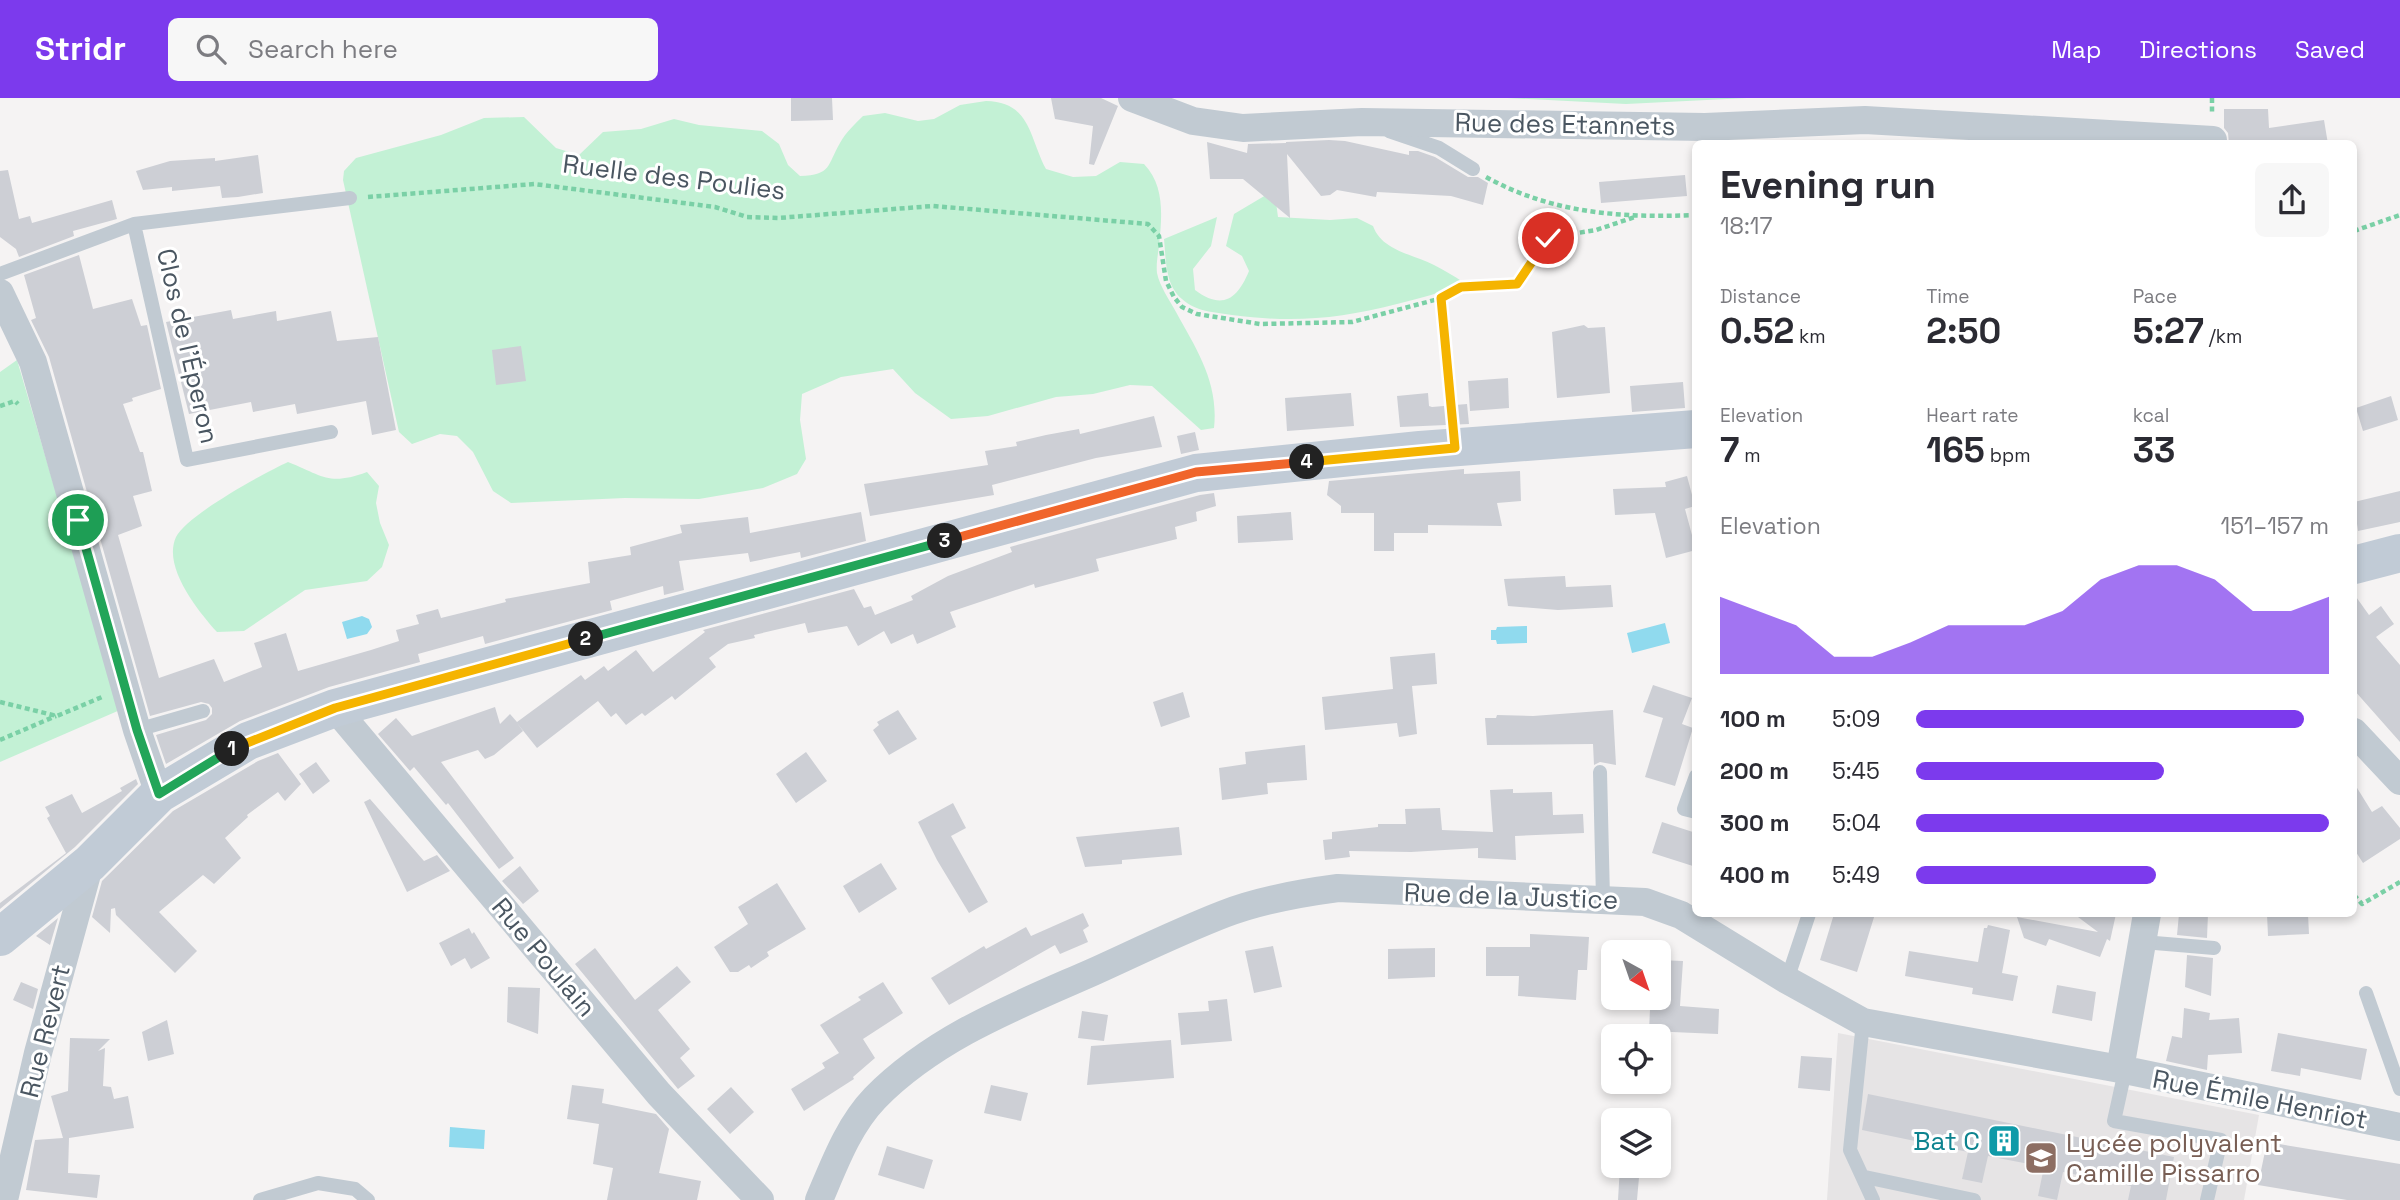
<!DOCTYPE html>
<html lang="en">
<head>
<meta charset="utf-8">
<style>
	:root { --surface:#fff; --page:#f7f7f7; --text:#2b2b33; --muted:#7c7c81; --accent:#7c3aed }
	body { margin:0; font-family:"Space Grotesk",sans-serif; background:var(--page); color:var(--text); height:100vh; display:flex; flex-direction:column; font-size:26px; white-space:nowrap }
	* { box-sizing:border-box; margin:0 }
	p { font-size:23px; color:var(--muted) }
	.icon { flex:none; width:38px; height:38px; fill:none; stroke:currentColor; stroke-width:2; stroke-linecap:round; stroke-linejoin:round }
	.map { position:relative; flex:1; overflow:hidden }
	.details { position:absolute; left:1692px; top:42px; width:665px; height:777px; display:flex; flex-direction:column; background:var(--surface); border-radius:10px; box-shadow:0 4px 10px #0003 }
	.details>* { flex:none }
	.needle { width:46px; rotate:140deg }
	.controls { position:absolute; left:1601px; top:842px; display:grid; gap:14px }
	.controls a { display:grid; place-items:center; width:70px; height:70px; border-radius:10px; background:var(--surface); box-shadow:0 4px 10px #0003; font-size:35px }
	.pin { position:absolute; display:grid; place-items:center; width:60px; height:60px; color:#fff; margin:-30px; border:4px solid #fff; border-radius:50%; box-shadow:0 2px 7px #0007 }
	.km { position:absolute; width:35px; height:35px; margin:-18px; border-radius:50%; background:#222; color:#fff; font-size:19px; line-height:35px; text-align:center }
	.round { display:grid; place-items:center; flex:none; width:74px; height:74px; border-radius:10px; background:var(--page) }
	.overview { display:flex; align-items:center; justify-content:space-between; height:119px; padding:0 28px }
	h1 { font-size:38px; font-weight:600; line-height:52px }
	.metrics { display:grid; grid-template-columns:repeat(3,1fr); gap:10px; height:119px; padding:7px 28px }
	.metrics div { display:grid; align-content:center }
	.metrics b { font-size:35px; font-weight:600 }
	.metrics small { font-size:19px; font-weight:400 }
	.metrics p { font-size:19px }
	.chart { height:196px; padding:14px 28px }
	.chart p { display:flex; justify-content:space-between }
	.chart svg { width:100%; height:126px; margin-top:7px; fill:var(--accent); opacity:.7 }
	ul { padding:0 28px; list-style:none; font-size:23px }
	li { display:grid; grid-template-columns:112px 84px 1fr; align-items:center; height:52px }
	li i { height:18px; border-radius:9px; background:var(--accent) }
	header { display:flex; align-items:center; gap:42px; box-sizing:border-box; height:98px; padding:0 35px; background:var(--accent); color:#fff }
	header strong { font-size:33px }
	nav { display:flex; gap:38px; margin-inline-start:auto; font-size:24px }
	.search { width:490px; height:63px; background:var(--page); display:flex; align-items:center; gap:18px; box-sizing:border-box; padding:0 24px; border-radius:10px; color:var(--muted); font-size:26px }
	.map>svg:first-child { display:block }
</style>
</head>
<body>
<header>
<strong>Stridr</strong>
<div class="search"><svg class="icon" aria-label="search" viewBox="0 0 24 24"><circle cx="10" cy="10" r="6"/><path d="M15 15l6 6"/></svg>Search here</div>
<nav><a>Map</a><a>Directions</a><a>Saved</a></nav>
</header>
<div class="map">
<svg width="2400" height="1102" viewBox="0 0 2400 1102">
	<rect width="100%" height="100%" fill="#f5f3f3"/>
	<path fill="#e6e4e5" d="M1838,935L2259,1017L2244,1102H1827Z"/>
	<path fill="#c3f1d5" d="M1507,0H1747L1626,6Z
		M986,3C1031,4 1029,39 1046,71L1073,79L1096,78L1120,64L1144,66C1165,88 1162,118 1159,148C1158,156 1156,166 1157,175C1160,189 1169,201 1176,214C1197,252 1219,285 1214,330L1201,332L1152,288L1130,287L1093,296L1056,299L988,318L951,321L915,295L893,271L841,279L802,296L800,322L806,361L797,376L763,390L699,401L625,400L511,405L493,393L473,354L457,338L440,336L412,346L399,334L343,82L344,73L356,60L441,37L484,20L524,19L556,50L579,57L603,34L641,31L674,21L699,27L762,33L779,46L788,67L800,78C832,77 827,67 840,45C846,34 855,26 863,18L885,15L918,23L934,21L960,7Z
		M1266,97H1275L1278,119L1330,122L1357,120L1373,128C1382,153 1413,156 1434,167C1444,172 1454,178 1463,184C1442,195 1421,200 1397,206C1339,221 1293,225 1232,217C1214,214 1196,214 1182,201C1165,187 1166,161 1164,141L1217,119L1211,148L1193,171L1195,192C1222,212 1237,202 1249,173L1242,158L1226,148L1234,116Z
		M17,262L120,612L0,664V274Z
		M288,364C323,378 329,388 367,374L379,388L376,405L380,425L389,447L382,469L367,483L305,492L244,533L217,534C199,514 162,469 176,439C187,417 264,375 288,364Z"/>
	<path fill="#90daee" d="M362,518L369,521L372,529L367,536L347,541L342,524Z
		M1665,525L1670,545L1632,555L1627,535Z
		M1527,528V545L1497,546L1496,542H1491V532H1496L1497,529Z
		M450,1029L485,1032L484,1051L449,1049Z"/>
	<path fill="#cdcfd5" d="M791,0H832L833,22L791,23Z
		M1051,0H1101L1118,8L1094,67L1089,66L1093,28L1055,21Z
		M2224,11H2268L2269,30L2324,22L2328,46H2229L2228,35L2224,30Z
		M1329,42L1345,43L1409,57V53H1418L1435,59L1468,79H1478L1488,85L1483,107L1451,98L1377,94L1376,99L1337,92L1330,97L1321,98L1287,56L1290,120L1243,81H1210L1207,44L1247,55L1248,46L1286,45V49V44Z
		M258,57L263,95L238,99L222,100L220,88L172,93V89L143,92L136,73L170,63L215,60V63Z
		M8,72L19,121L30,118L32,125L112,102L117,121L73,133L74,138L19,159L16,151L0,139V73Z
		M1685,77L1687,98L1601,105L1599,84Z
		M79,157L93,211L132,201L141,228L147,227L161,291L132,300L133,303L123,306L140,354H143L152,393L133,398L142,428L118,437L159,580L214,561L224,584L262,569L254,545L286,535L298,573L371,552L399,543L396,532L419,526L416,517L438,511L441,520L506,504L505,501L590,485L588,464L631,457L630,449L682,435L680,427L748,419L750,435L861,414L866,443L801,460L800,454L750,464L748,455L679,463L684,492L664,497L663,488L610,503L612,512L485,546L483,538L418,556L420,564L329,589L240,623L166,666L156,637L206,622L212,616V610L209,606L201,604L150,618L49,259L31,222L36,220L24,177Z
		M231,212L233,221L276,213L277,223L331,213L337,243L378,239L396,332L372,337L366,303L297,316L295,306L253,314L251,304L189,316L166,224Z
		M1584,227L1588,230L1605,229L1610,295L1557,300L1552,234Z
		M521,248L526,283L496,287L492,252Z
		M1508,280L1509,310L1470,313L1468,283Z
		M1683,284L1685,310L1632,314L1630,288Z
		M1351,295L1354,328L1287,333L1285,300Z
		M1428,295L1429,308L1432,309L1467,306L1469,326L1400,329L1397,298Z
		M2391,298L2398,322L2363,333L2356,310Z
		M1154,318L1162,349L1096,360L992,387L994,397L870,418L864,386L988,367L985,353L1017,348L1016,344L1046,337L1079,331L1080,336Z
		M1195,334L1199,352L1181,356L1177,338Z
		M1464,371V376L1520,373L1521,403L1497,405L1502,428L1428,427V435H1394V453H1374V415H1341V408L1327,397L1329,383Z
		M1687,378L1695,408L1685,411L1696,452L1666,460L1655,415L1615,417L1613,391L1666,389L1665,384Z
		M2400,393V424L2358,433L2354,404Z
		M1214,395L1216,408L1196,414L1197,423L1175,429L1177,441L1096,461L1099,473L1035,490L1034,486L950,514L956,529L917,546L913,536L891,546L884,533L858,548L847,528L808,535L805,525L754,537L755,540L728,546L709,560L716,569L675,602L672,598L645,618L642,615L626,627L616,615L611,619L598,603L537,650L517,625L523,633L494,657L485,661L478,652L441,664L514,760L499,771L448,705L446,707L414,669L410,673L378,636L396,620L412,638L495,609L500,626L510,616L517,624L581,577L585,582L604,568L608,573L636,552L653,574L705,534L703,532L854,491L864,510L871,508L875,517L913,502L911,498L948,478L1012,454L1010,449L1200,397Z
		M1291,414L1293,442L1238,445L1237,418Z
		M1565,478L1566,489L1611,487L1613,509L1558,512L1508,508L1504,481Z
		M2354,496L2369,517L2381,508L2394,526L2376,539L2400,567V644L2354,592Z
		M1435,555L1437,586L1412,588L1417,636L1399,639L1397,625L1325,632L1322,599L1393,591L1390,559Z
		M1653,587L1692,600L1682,626L1693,630L1675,688L1645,679L1663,620L1643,614Z
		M1183,594L1190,619L1161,629L1153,604Z
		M898,612L917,641L889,657L873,632L879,627L877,624Z
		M1613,612L1616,667L1600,664L1594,667L1593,646L1487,647L1485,620H1496L1497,617L1533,618Z
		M1305,647L1307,682L1267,685L1268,696L1222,702L1219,670L1246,666L1245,654Z
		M806,654L827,683L796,705L776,676Z
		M278,655L301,686L285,703L278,694L247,717L248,719L225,740L241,760L214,786L203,777L159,814L197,853L175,875L116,817L115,810L111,811L110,835L92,819L102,783L173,713L258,663Z
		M316,664L330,683L313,696L299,676Z
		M136,681L138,686L75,749L0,811V805L66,755L47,720L50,718L45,709L72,696L82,715L122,693L120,690Z
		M2354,685L2372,714L2382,708L2400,730V741L2363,765L2354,751Z
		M1513,691V695L1552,694L1553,717L1583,716L1584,735L1515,738L1516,762L1478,760V750L1411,754L1349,753L1350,759L1325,762L1323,742L1332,741V734L1378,729V726H1406L1405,711L1440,710L1442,732L1493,734L1490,692Z
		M370,701L424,763L437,757L450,773L407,794L364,704Z
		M953,705L966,730L951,738L988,804L969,815L937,762L918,724Z
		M1662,724L1696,735V769L1652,755Z
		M1179,729L1182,757L1122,762V766L1085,769L1076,739Z
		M881,765L897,791L859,815L843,788Z
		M520,768L539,793L523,806L502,783Z
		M777,785L806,831L767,854L769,858L751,870L749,867L738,874H730L714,849L748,826L738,809Z
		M1083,815L1089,828L1083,832L1088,844L1060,856L1055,847L949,907L931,880L984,848L986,851L1026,829L1031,838Z
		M1834,816H1875L1857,874L1820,862Z
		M2074,816H2116L2110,843L2107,841L2100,859L2049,841L2046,848L2024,840L2017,819L2098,834Z
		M2179,816H2208L2207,840L2177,837Z
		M2267,816H2308L2309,836L2268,838Z
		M58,820L50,847L36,838Z
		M1988,827L2010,832L2002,875L2018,878L2013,903L1972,896L1973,890L1905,878L1909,853L1978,864L1984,830H1987Z
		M469,830L472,836L474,834L490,860L471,871L465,860L451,868L439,845Z
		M1530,836L1589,839L1587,872H1578L1576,902L1518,898L1519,878H1486V849H1530Z
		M1273,848L1282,889L1254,895L1245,853Z
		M595,850L635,902L677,868L691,884L658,912L690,951L680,960L695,978L678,991L575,866Z
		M1435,850V879L1388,881V851Z
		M2187,857L2213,860L2211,898L2185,889Z
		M1659,862L1683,863L1680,908L1719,911L1718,936L1649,933L1650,911H1659Z
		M21,884L38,891L33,911L13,902Z
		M883,884L903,915L863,941L875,960L853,979L854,981L804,1013L791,991L825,970L822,965L839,955L820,927L861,902L858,899Z
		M2057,887L2096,894L2092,923L2052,915Z
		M508,889L540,890L538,936L507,924Z
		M1227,901L1232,943L1181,947L1178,915L1209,913L1208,903Z
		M2184,910L2210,915L2209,922L2239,920L2242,955L2208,957L2207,972L2166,963L2172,938L2182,940Z
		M1082,913L1108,917L1104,943L1078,940Z
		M167,922L174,956L148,963L142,934Z
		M2278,935L2367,951L2361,982L2301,970L2300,978L2271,973Z
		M70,940L110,941L98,953L105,950L103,988L111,989L114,1001L128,998L134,1030L69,1040L68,1075L100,1077L97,1100L26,1092L35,1042L63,1040L51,998L68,993Z
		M1171,942L1174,980L1087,987L1091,948Z
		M1801,958L1832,960L1830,993L1798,990Z
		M572,987L604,991L602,1005L656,1016L669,1031L659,1075L701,1083L697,1102H607L613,1070L593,1066L599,1026L567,1021Z
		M991,987L1028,995L1021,1023L984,1015Z
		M731,989L754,1014L730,1036L707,1011Z
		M1868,996L2174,1059L2166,1102H2128L2131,1088L2063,1074L2057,1102L2038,1098L2044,1069L1988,1058L1982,1085L1962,1081L1968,1054L1862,1032Z
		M2267,1044L2400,1066V1102H2347L2258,1087Z
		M887,1048L933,1062L924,1091L878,1077Z
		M1620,1068H1640L1637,1102H1618Z"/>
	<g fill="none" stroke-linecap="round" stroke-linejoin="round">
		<path stroke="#7ad0a6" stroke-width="4.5" stroke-dasharray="5 3.5" stroke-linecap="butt" d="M2212,0V17
			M1486,79C1553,116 1622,120 1696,117
			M368,99L534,86L715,109L747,119L778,120L933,108L1148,126L1159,138L1166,183L1174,199L1182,209L1197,216L1260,226L1352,224L1442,200L1461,189L1517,186L1547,140L1596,132L1635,119
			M2354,133L2400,117
			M1442,200L1453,321
			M0,308L15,303L18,306
			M0,604L57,618L102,599
			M0,642L56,618
			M2354,797L2362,806L2400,784"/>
		<path stroke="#c1cad2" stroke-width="14" d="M1389,33L1439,50L1473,71
			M134,126L187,362L331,334
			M0,176L134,126L350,100
			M137,632L203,613
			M1600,674L1603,801
			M1696,678L1684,711L1696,714
			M2143,844L2214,850
			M1787,882L1809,816
			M2366,895L2400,991
			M1863,924L1850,1052L1873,1102
			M2125,973L2114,1023L2221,1042L2207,1102
			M1865,1079L1974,1102
			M260,1102L318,1085L355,1091L368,1102"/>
		<path stroke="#c1cad2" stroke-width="28" d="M1132,0L1193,23L1243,30L1362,24L1705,29L1865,22L2213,42
			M0,195L33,264L137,632L159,696
			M335,610L659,996L760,1102
			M2354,634L2400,683
			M2120,971L2147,816
			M4,1102L38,955L90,765
			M819,1102C834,1067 848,1028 875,1000C935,939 1016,908 1093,874C1137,854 1180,833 1224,816C1260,802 1300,795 1338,790L1645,804L1681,817L1787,882L1863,924L2120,971L2400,1029"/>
		<path stroke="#c1cbd6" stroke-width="38" d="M2354,467L2400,455
			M0,839L90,765L159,696L248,643L335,610L1196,375L1420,352L1696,331"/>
	</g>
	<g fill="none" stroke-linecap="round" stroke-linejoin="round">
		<defs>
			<path id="split-1" d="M78,422L137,632L159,696L232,651"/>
			<path id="split-2" d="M232,651L335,610L586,541"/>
			<path id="split-3" d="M586,541L945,443"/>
			<path id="split-4" d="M945,443L1196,374L1307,364"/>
			<path id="split-5" d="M1307,364L1455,350L1441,200L1461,189L1517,186L1548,140"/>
		</defs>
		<use href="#split-1" stroke="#fff" stroke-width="14"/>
		<use href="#split-2" stroke="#fff" stroke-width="14"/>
		<use href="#split-3" stroke="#fff" stroke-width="14"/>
		<use href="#split-4" stroke="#fff" stroke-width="14"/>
		<use href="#split-5" stroke="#fff" stroke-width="14"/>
		<use href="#split-1" stroke="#22a559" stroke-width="9"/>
		<use href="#split-2" stroke="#f5b400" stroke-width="9"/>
		<use href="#split-3" stroke="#22a559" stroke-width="9"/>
		<use href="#split-4" stroke="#f0652b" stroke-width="9"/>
		<use href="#split-5" stroke="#f5b400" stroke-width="9"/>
	</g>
	<defs>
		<symbol id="building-square" viewBox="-11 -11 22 22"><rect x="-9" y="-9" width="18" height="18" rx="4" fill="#0f9aa8" stroke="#fff"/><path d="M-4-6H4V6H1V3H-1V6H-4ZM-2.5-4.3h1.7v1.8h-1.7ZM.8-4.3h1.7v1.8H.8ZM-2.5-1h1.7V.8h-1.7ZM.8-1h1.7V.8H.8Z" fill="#fff"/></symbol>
		<symbol id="school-square" viewBox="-11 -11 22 22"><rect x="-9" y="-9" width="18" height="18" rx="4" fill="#8d6e63" stroke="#fff"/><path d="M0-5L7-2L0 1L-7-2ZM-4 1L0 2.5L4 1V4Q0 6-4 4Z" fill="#fff"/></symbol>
	</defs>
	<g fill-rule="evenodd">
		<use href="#building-square" x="1985" y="1024" width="38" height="38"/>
		<use href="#school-square" x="2022" y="1041" width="38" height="38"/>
	</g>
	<g text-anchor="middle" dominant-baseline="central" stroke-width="6" stroke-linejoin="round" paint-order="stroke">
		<g font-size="26" fill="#4a5661" stroke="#fff">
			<text transform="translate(1565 26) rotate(1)">Rue des Etannets</text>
			<text transform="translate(674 79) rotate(7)">Ruelle des Poulies</text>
			<text transform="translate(188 248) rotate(77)">Clos de l'Éperon</text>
			<text transform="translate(1511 798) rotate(2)">Rue de la Justice</text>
			<text transform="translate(544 859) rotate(50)">Rue Poulain</text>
			<text transform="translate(45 933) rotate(-76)">Rue Revert</text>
			<text transform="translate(2260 1001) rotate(11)">Rue Émile Henriot</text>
		</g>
		<g font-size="26" fill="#0d838f" stroke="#fff" text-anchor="end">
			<text x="1980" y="1043">Bat C</text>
		</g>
		<g font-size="26" fill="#785e54" stroke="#fff" text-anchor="start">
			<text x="2066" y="1045">Lycée polyvalent<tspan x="2066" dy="30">Camille Pissarro</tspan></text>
		</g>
	</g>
</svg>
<div class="controls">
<a><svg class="needle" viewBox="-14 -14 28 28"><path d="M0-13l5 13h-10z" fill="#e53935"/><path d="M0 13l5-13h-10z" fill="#7c7c81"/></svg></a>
<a><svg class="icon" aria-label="locate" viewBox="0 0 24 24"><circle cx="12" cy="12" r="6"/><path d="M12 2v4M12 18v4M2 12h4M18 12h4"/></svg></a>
<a><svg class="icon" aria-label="layers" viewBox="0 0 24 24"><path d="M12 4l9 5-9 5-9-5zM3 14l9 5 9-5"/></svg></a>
</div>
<div class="pin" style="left:78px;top:422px;background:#1e9e55"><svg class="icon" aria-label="arrive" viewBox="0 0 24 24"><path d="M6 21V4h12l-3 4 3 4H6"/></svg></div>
<div class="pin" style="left:1548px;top:140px;background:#d93025"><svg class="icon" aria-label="check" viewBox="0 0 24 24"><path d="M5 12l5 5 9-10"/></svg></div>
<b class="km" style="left:232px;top:651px">1</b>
<b class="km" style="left:586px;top:541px">2</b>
<b class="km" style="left:945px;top:443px">3</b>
<b class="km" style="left:1307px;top:364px">4</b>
<section class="details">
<div class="overview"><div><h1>Evening run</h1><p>18:17</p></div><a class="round"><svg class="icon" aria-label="share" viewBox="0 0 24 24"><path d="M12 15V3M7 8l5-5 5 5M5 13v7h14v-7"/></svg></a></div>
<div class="metrics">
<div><p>Distance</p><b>0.52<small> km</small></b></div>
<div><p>Time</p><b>2:50</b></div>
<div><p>Pace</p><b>5:27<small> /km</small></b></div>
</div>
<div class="metrics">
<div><p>Elevation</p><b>7<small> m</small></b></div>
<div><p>Heart rate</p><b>165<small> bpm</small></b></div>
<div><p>kcal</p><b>33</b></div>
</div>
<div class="chart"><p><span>Elevation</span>151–157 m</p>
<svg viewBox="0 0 160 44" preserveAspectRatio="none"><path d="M0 44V17L10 22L20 27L30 38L40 38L50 33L60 27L70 27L80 27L90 22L100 11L110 6L120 6L130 11L140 22L150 22L160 17V44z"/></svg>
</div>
<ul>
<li><b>100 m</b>5:09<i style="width:94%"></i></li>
<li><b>200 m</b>5:45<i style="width:60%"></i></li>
<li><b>300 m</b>5:04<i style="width:100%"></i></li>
<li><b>400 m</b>5:49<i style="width:58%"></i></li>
</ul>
</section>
</div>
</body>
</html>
